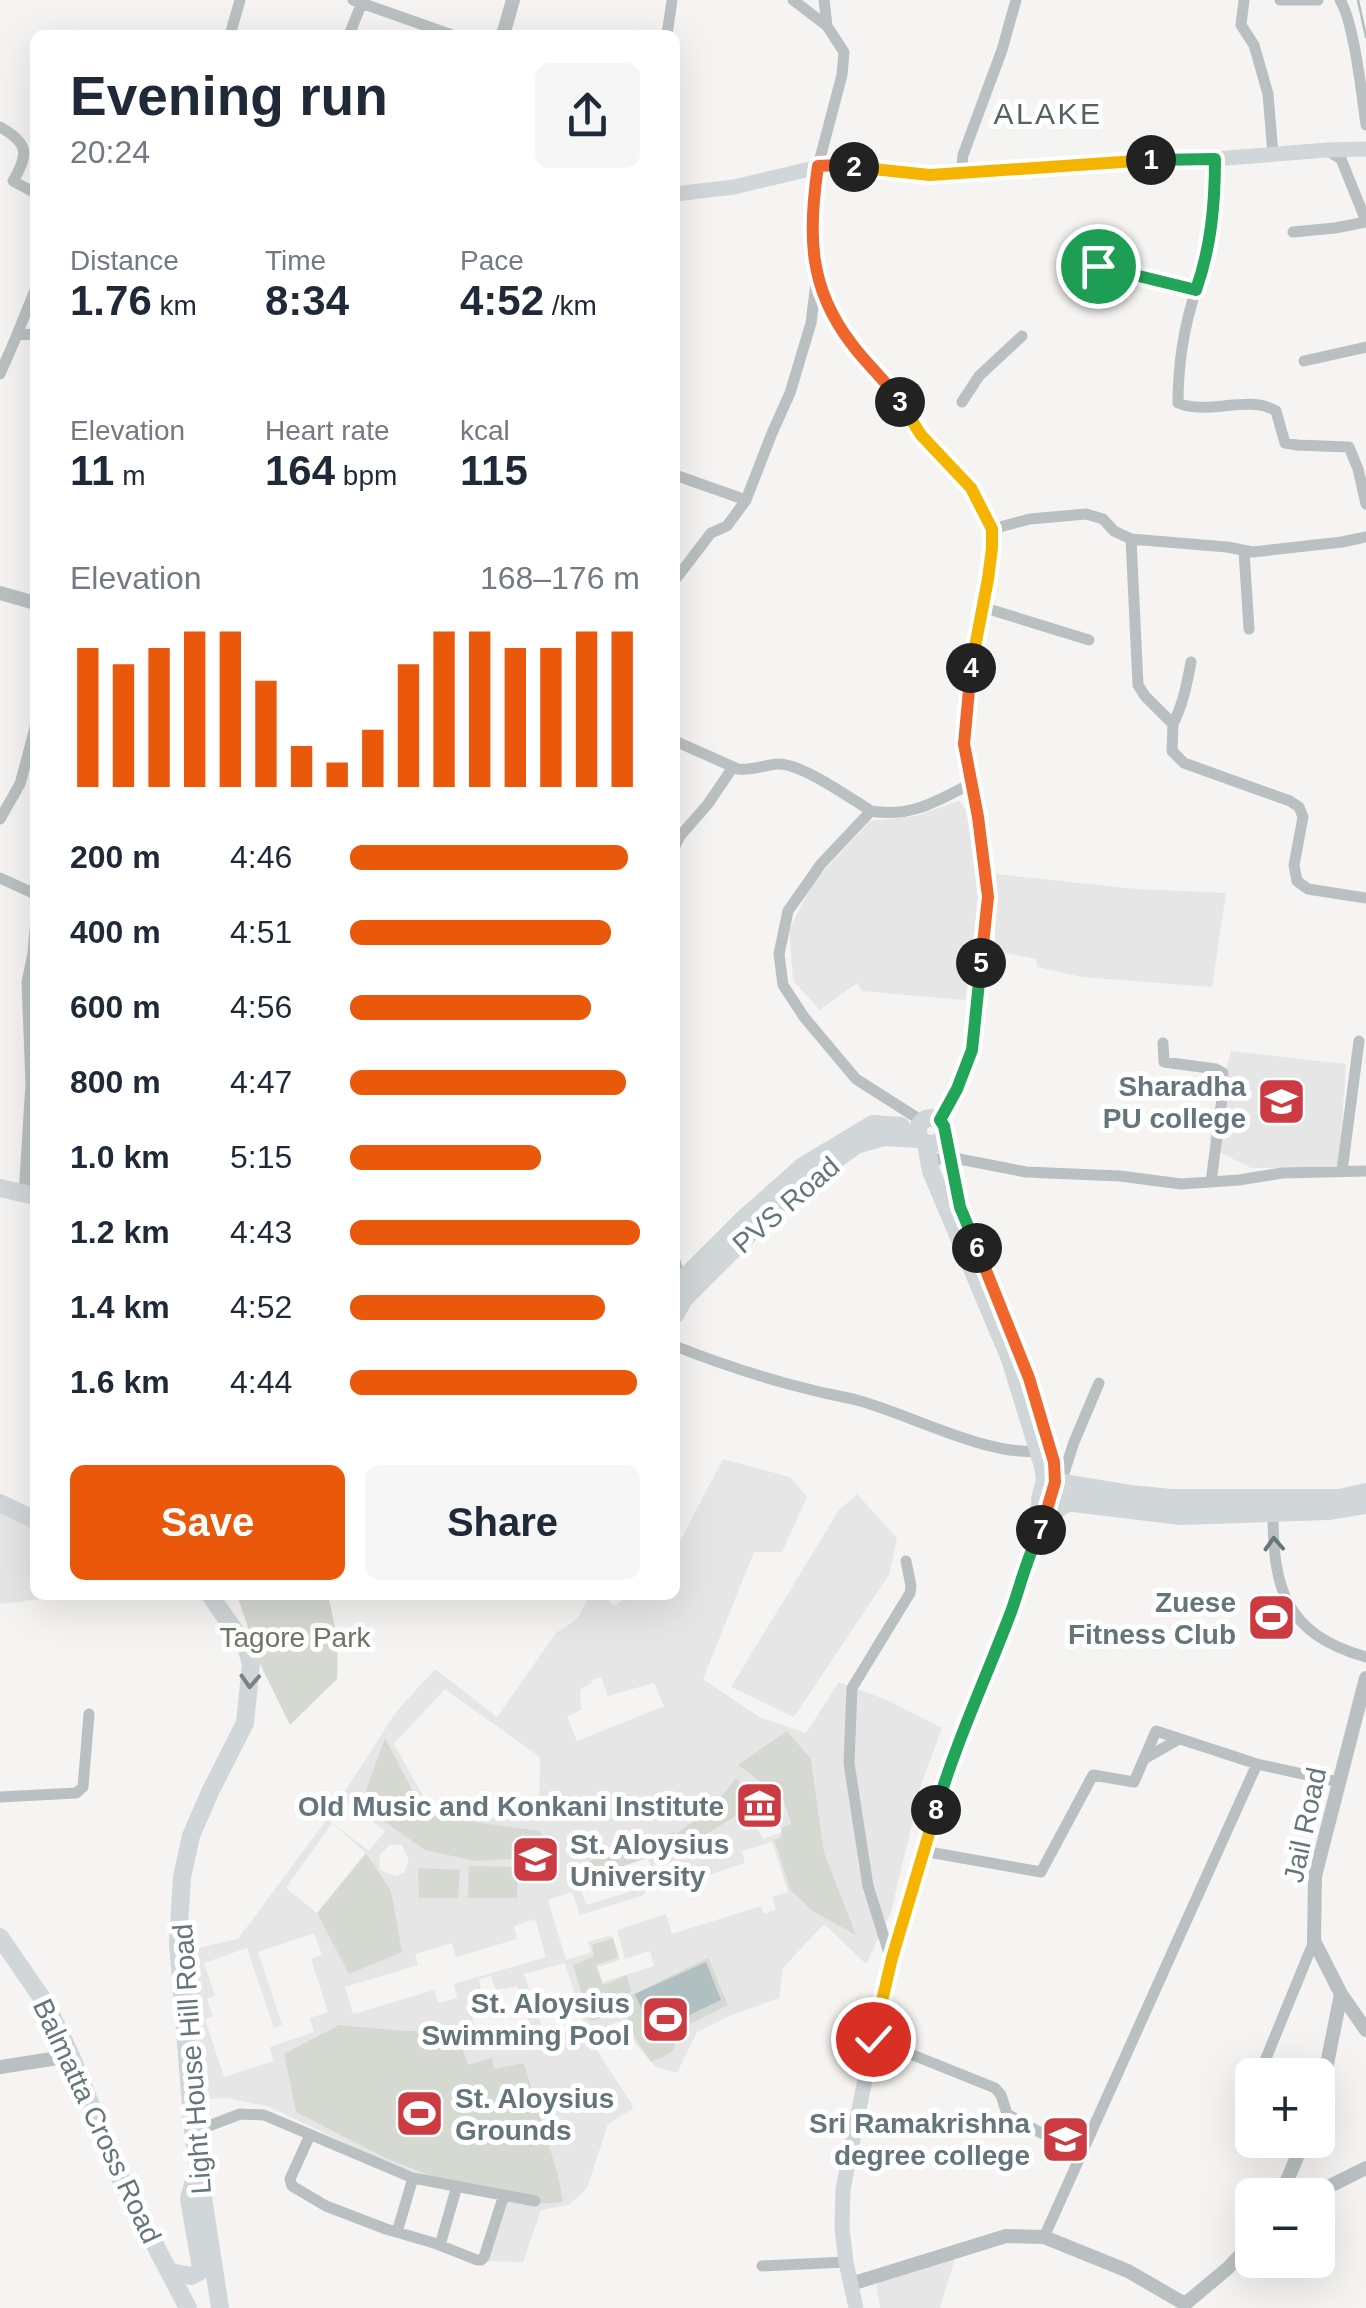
<!DOCTYPE html>
<html lang="en">
<head>
<meta charset="utf-8">
<style>
	:root { --surface:#fff; --page:#f6f6f7; --text:#1f2937; --muted:#747a83; --accent:#ea580c }
	body { margin:0; font-family:Arial,sans-serif; background:var(--page); color:var(--text); height:100vh; display:flex; flex-direction:column; font-size:38px; white-space:nowrap }
	* { box-sizing:border-box; margin:0 }
	p { font-size:32px; color:var(--muted) }
	.icon { flex:none; width:55px; height:55px; fill:none; stroke:currentColor; stroke-width:2; stroke-linecap:round; stroke-linejoin:round }
	.map { position:relative; flex:1; overflow:hidden }
	.details { position:absolute; left:30px; top:30px; width:650px; height:1570px; display:flex; flex-direction:column; background:var(--surface); border-radius:15px; box-shadow:0 10px 40px #0002 }
	.details>* { flex:none }
	.fabs { position:absolute; left:1235px; top:2058px; display:grid; gap:20px }
	.fabs a { display:grid; place-items:center; width:100px; height:100px; border-radius:15px; background:var(--surface); box-shadow:0 10px 40px #0002; font-size:50px }
	.pin { position:absolute; display:grid; place-items:center; width:85px; height:85px; color:#fff; margin:-42px; border:5px solid #fff; border-radius:50%; box-shadow:0 2px 10px #0007 }
	.km { position:absolute; width:50px; height:50px; margin:-25px; border-radius:50%; background:#222; color:#fff; font-size:28px; line-height:50px; text-align:center }
	.round { display:grid; place-items:center; flex:none; width:105px; height:105px; border-radius:15px; background:var(--page) }
	.summary { display:flex; align-items:center; justify-content:space-between; height:170px; padding:0 40px }
	h1 { font-size:55px; font-weight:600; line-height:75px }
	.figures { display:grid; grid-template-columns:repeat(3,1fr); gap:15px; height:170px; padding:10px 40px }
	.figures div { display:grid; align-content:center }
	.figures b { font-size:42px; font-weight:600 }
	.figures small { font-size:28px; font-weight:400 }
	.figures p { font-size:28px }
	.chart { height:280px; padding:20px 40px }
	.chart p { display:flex; justify-content:space-between }
	.chart svg { width:100%; height:180px; margin-top:10px; stroke:var(--accent); stroke-width:6 }
	.action { display:flex; gap:20px; margin-top:auto; padding:20px 40px }
	.action a { flex:1; height:115px; border-radius:15px; background:var(--accent); color:#fff; font-size:40px; font-weight:600; line-height:115px; text-align:center }
	.action a+a { background:var(--page); color:var(--text) }
	ul { padding:0 40px; list-style:none; font-size:32px }
	li { display:grid; grid-template-columns:160px 120px 1fr; align-items:center; height:75px }
	li i { height:25px; border-radius:12px; background:var(--accent) }
	.map>svg:first-child { display:block }
</style>
</head>
<body>
<div class="map">
<svg width="1366" height="2308" viewBox="0 0 1366 2308">
	<rect width="100%" height="100%" fill="#f5f4f2"/>
	<path fill="#e5e6e5" fill-rule="evenodd" d="M959,801L966,810L980,891L965,1000L862,991L857,983L820,1010L793,980L789,930L812,884L870,821L915,816Z
		M996,874L1136,889L1226,893L1212,987L1082,977L1037,967L1036,959L995,951Z
		M1231,1051L1346,1064L1339,1167L1251,1168L1215,1150L1209,1139Z
		M723,1459L790,1477L807,1497L782,1552H754L703,1679L759,1717L806,1733L839,1682L887,1700L942,1728L922,1782L891,1912L866,1964L824,1924L783,1968L779,1998L729,2016L697,2032L677,2073L656,2067L651,2062L618,2021L589,2038L633,2106L632,2109L608,2124L587,2188L569,2205L541,2210L523,2262L486,2261L503,2201L433,2179L373,2156L267,2106L226,2098L196,2100L189,1950L238,1939L327,1819L396,1712L435,1669L497,1717L556,1633L577,1619L590,1595H603L614,1606L630,1595H675V1551ZM601,1677L608,1696L654,1683L664,1706L577,1741L567,1716L581,1710L580,1691L583,1687L591,1684L592,1680ZM445,1689L540,1757L539,1821L432,1812L394,1744ZM811,1759L824,1852L855,1934L775,1838H782L791,1825L781,1793ZM735,1779L695,1841L677,1833L712,1808ZM763,1786L782,1832L763,1839L757,1828L745,1830L741,1818L751,1813L744,1798ZM344,1801L385,1831L369,1851L327,1819ZM425,1815L539,1831L425,1850ZM332,1823L366,1853L391,1891L349,1973L317,1913L286,1888ZM674,1832L664,1848L657,1845L582,1878L579,1864ZM772,1842L788,1892L772,1897L776,1910L764,1914L761,1906L672,1934L666,1914L617,1930L625,1959L650,1951L654,1966L603,1982L598,1967L620,1960L612,1935L588,1942L591,1952L566,1960L548,1900L572,1892L580,1915L644,1895L647,1884L656,1878L653,1865L669,1860L673,1872L683,1870L687,1882L745,1863L742,1851ZM389,1845H402L409,1860L404,1873L395,1876L380,1870L379,1856ZM648,1858L653,1874L641,1880L642,1888L586,1905L578,1880ZM535,1919L546,1957L454,1984L457,1998L438,2003L434,1990L353,2014L345,1987L418,1965L415,1954L452,1943L456,1957L517,1939L514,1926ZM314,1933L322,1955L311,1959L328,2012L310,2018L314,2032L270,2047L273,2061L224,2077L205,2019L213,2016L207,1999L215,1996L204,1963L247,1948L274,2028L282,2025L258,1952ZM594,1956L603,1985L627,1975L612,2002L620,2014L573,1965ZM565,1963L584,2024L546,2039L524,1974ZM491,1976L496,1990L517,1986L534,2039L507,2050L506,2046L501,2047L491,2043L490,2040L479,2042L468,2003L482,1997L479,1979ZM403,2031H456L468,2066L492,2059L493,2070L524,2063L558,2175L562,2201L457,2185L385,2158L296,2112L284,2054Z
		M857,1494L897,1538L889,1575L794,1717L731,1687L839,1510Z
		M0,1512L35,1521V1595H72L0,1604Z
		M956,2255L940,2308H880L876,2285L886,2277Z"/>
	<path fill="#d6d9d2" d="M237,1595H326L328,1597C336,1625 339,1650 337,1679L290,1725L261,1666Z
		M787,1731L811,1759L824,1852L856,1935L814,1912L791,1891L774,1839L781,1838L782,1828L791,1824L781,1793L761,1782L738,1765Z
		M385,1738L425,1815L540,1831L548,1857L475,1861L425,1850L361,1805Z
		M736,1778L743,1787L741,1813L695,1841L682,1845L677,1833L712,1808Z
		M674,1832L679,1844L664,1848L657,1845L654,1853L638,1861L582,1879L578,1865L645,1840Z
		M366,1853L391,1891L402,1952L349,1974L317,1913Z
		M469,1866L517,1867V1898H468Z
		M418,1868L460,1870L458,1898H419Z
		M613,1938L618,1957L596,1965L603,1985L627,1975L631,1992L613,2002L620,2014L590,2021L573,1965L594,1956L592,1945Z
		M708,1958L728,2005L674,2032C680,2054 667,2054 651,2062L637,2041L621,2000Z
		M339,2025L403,2031H457L468,2065L492,2058L494,2069L524,2063L558,2175L563,2202L524,2205L508,2197L457,2185L426,2174L385,2158L296,2112L284,2054Z"/>
	<path fill="#b0c0c0" d="M706,1962L721,2000L652,2033L635,1994Z"/>
	<g fill="none" stroke-linecap="round" stroke-linejoin="round">
		<path stroke="#b0c0c0" stroke-width="2.5" d="M1358,0L1366,37"/>
		<path stroke="#bac0c1" stroke-width="11" d="M353,0L452,35
			M793,0L827,26
			M1244,0L1241,25L1254,45L1268,94L1273,154
			M1280,0H1318
			M1340,0C1354,22 1362,96 1366,125
			M230,35L240,0
			M349,35L363,0
			M667,35L672,0
			M0,127C29,143 29,154 13,181L35,193
			M1327,150L1341,159L1366,221
			M818,166L842,75L844,52L827,26L824,0
			M961,173L963,155L1002,50L1016,0
			M1293,232L1335,228L1366,222
			M1097,266L1196,290C1211,246 1215,205 1215,159
			M1196,290C1184,326 1178,366 1178,403C1209,416 1248,394 1276,411L1285,443L1297,445L1349,447L1358,469L1366,504
			M16,337L35,290
			M1304,361L1366,347
			M0,374L17,335L35,334
			M962,402L979,376L1022,336
			M675,475L746,500
			M992,529L1030,519L1086,514L1103,519L1114,531L1131,539L1227,547L1253,552L1342,542L1366,537
			M1131,539L1138,685L1145,696L1173,724L1172,751L1184,763L1290,801L1299,807L1303,817L1294,865L1297,881L1308,889L1366,898
			M1244,551L1249,629
			M675,580L711,533L727,526L746,500L772,433L790,393L811,323L817,275
			M982,607L1089,640
			M1173,724C1183,704 1187,684 1191,662
			M675,741L738,769C752,771 764,765 778,764C801,763 850,798 871,811
			M0,819L20,784L35,728
			M675,846L680,836L708,804L733,767
			M0,878L35,894
			M1163,1043L1164,1062L1216,1069L1223,1073L1222,1098L1211,1182
			M922,1121L856,1079L804,1017L783,985L779,954L788,911L821,864L871,811C910,818 937,801 970,784
			M929,1161L949,1157L1026,1172L1120,1176L1181,1184L1239,1180L1282,1173L1366,1171
			M1342,1171L1359,1041
			M24,1194L31,1083L27,982L33,953L35,929
			M675,1261L683,1285
			M675,1346C718,1363 763,1378 808,1389C825,1394 843,1396 860,1401C911,1415 987,1456 1038,1451
			M1063,1476L1074,1442L1099,1383
			M1273,1512C1273,1589 1285,1634 1366,1657
			M1144,1759L1179,1739
			M0,1797L76,1793L83,1787L89,1714
			M923,1851L1041,1872L1093,1775L1134,1782L1156,1731L1257,1764L1339,1782
			M894,1952L888,1950L868,1886L849,1763L852,1688L910,1593L911,1586L906,1561
			M873,2039L995,2088L1001,2095L1007,2114L1081,2155
			M1262,2068L1314,1941
			M193,2132L240,2114L264,2115L413,2178L535,2201
			M310,2135L290,2179L292,2186L326,2206L386,2229L434,2243L477,2260H481L484,2257L504,2195
			M397,2232L413,2178
			M1044,2237L1257,1764
			M440,2245L457,2186
			M762,2266L846,2262"/>
		<path stroke="#bac0c1" stroke-width="14" d="M503,35L513,0
			M818,166L812,228V247L826,305L851,344L891,388L907,411L913,426L971,487L992,529V548L988,579L970,672L964,744L978,817L988,897L972,1050L957,1089L939,1120
			M0,593L35,603
			M1366,1678L1315,1876L1314,1941L1341,1994L1366,2030
			M0,2067L71,2056
			M1318,2100L1323,2084L1341,1994
			M1281,2195L1304,2140
			M1312,2195L1366,2168
			M851,2284L1006,2236L1044,2237L1128,2271L1185,2304L1228,2268L1252,2243"/>
		<path stroke="#d1d6d8" stroke-width="15" d="M675,194L734,187L827,165L930,175L1125,160L1215,159L1327,150L1366,149
			M856,2308L846,2262L842,2228L843,2189L882,1995L951,1759L1011,1611L1033,1545L1034,1523L1040,1499"/>
		<path stroke="#d1d6d8" stroke-width="18" d="M918 1131a13 13 0 1 1 26 0a13 13 0 1 1-26 0Z
			M944,1135L960,1207L1017,1347
			M926,1144L931,1171L1010,1359L1043,1466L1045,1480L1040,1499L1181,1516L1328,1511L1366,1505
			M0,1188L35,1196
			M675,1291L685,1277L743,1219L803,1166L873,1124L901,1126
			M675,1315L684,1299L785,1198L856,1145L883,1137L920,1139
			M1045,1480L1130,1494L1171,1498H1340L1366,1492
			M0,1503L35,1520
			M1044,1525L1052,1513L1068,1502
			M210,1595L246,1647L251,1664L245,1723L210,1792L191,1836L182,1877L178,1942L193,2132L220,2308
			M0,1937L46,2004L71,2056L122,2182L188,2308
			M170,2272L191,2276L199,2272L201,2268L189,2199L195,2176"/>
	</g>
	<defs><path id="oneway-chevron" d="M-2-3.5L2.5 0L-2 3.5" fill="none" stroke-width="1.6" stroke-linecap="round" stroke-linejoin="round" transform="scale(2.5)"/></defs>
	<use stroke="#64767a" href="#oneway-chevron" transform="translate(1274 1544) rotate(-93)"/>
	<use stroke="#748488" href="#oneway-chevron" transform="translate(250 1681) rotate(93)"/>
	<g fill="none" stroke-linecap="round" stroke-linejoin="round">
		<defs>
			<path id="split-1" d="M1098,266L1196,290C1211,247 1215,205 1215,159L1151,160"/>
			<path id="split-2" d="M854,167L930,175L1151,160"/>
			<path id="split-3" d="M854,167L838,165L818,166C808,233 808,287 851,343C866,364 886,380 900,402"/>
			<path id="split-4" d="M900,402L921,435L971,488L992,529V548L988,579L971,668"/>
			<path id="split-5" d="M971,668L964,744L978,817L988,897L981,963"/>
			<path id="split-6" d="M977,1248L960,1207L944,1126L940,1120L957,1089L972,1050L981,963"/>
			<path id="split-7" d="M977,1248L1029,1378L1054,1462L1055,1482L1041,1530"/>
			<path id="split-8" d="M936,1810C956,1742 986,1678 1011,1612C1021,1584 1027,1556 1041,1530"/>
			<path id="split-9" d="M873,2039L892,1958L936,1810"/>
		</defs>
		<use href="#split-1" stroke="#fff" stroke-width="20"/>
		<use href="#split-2" stroke="#fff" stroke-width="20"/>
		<use href="#split-3" stroke="#fff" stroke-width="20"/>
		<use href="#split-4" stroke="#fff" stroke-width="20"/>
		<use href="#split-5" stroke="#fff" stroke-width="20"/>
		<use href="#split-6" stroke="#fff" stroke-width="20"/>
		<use href="#split-7" stroke="#fff" stroke-width="20"/>
		<use href="#split-8" stroke="#fff" stroke-width="20"/>
		<use href="#split-9" stroke="#fff" stroke-width="20"/>
		<use href="#split-1" stroke="#22a559" stroke-width="12"/>
		<use href="#split-2" stroke="#f5b400" stroke-width="12"/>
		<use href="#split-3" stroke="#f0652b" stroke-width="12"/>
		<use href="#split-4" stroke="#f5b400" stroke-width="12"/>
		<use href="#split-5" stroke="#f0652b" stroke-width="12"/>
		<use href="#split-6" stroke="#22a559" stroke-width="12"/>
		<use href="#split-7" stroke="#f0652b" stroke-width="12"/>
		<use href="#split-8" stroke="#22a559" stroke-width="12"/>
		<use href="#split-9" stroke="#f5b400" stroke-width="12"/>
	</g>
	<defs>
		<symbol id="university-square" viewBox="-11 -11 22 22"><rect x="-9" y="-9" width="18" height="18" rx="4" fill="#cc3b41" stroke="#fff"/><path d="M0-5L7-2L0 1L-7-2ZM-4 1L0 2.5L4 1V4Q0 6-4 4Z" fill="#fff"/></symbol>
		<symbol id="stadium-square" viewBox="-11 -11 22 22"><rect x="-9" y="-9" width="18" height="18" rx="4" fill="#cc3b41" stroke="#fff"/><path d="M0-5a6.5 5 0 1 0 0 10a6.5 5 0 1 0 0-10ZM-3.5-1.8h7v3.6h-7Z" fill="#fff"/></symbol>
		<symbol id="museum-square" viewBox="-11 -11 22 22"><rect x="-9" y="-9" width="18" height="18" rx="4" fill="#cc3b41" stroke="#fff"/><path d="M0-6L6-3V-2H-6V-3ZM-5-1h2V3h-2ZM-1-1h2V3h-2ZM3-1h2V3H3ZM-6 4H6V6H-6Z" fill="#fff"/></symbol>
	</defs>
	<g fill-rule="evenodd">
		<use href="#university-square" x="1254" y="1074" width="55" height="55"/>
		<use href="#stadium-square" x="1244" y="1590" width="55" height="55"/>
		<use href="#museum-square" x="732" y="1778" width="55" height="55"/>
		<use href="#university-square" x="508" y="1832" width="55" height="55"/>
		<use href="#stadium-square" x="638" y="1992" width="55" height="55"/>
		<use href="#stadium-square" x="392" y="2086" width="55" height="55"/>
		<use href="#university-square" x="1038" y="2112" width="55" height="55"/>
	</g>
	<g text-anchor="middle" dominant-baseline="central" stroke-width="10" stroke-linejoin="round" paint-order="stroke">
		<g font-size="28" font-weight="bold" fill="#64767a" stroke="#fff" text-anchor="end">
			<text x="1246" y="1086">Sharadha<tspan x="1246" dy="32">PU college</tspan></text>
			<text x="1236" y="1602">Zuese<tspan x="1236" dy="32">Fitness Club</tspan></text>
			<text x="724" y="1806">Old Music and Konkani Institute</text>
			<text x="570" y="1844" text-anchor="start">St. Aloysius<tspan x="570" dy="32">University</tspan></text>
			<text x="630" y="2003">St. Aloysius<tspan x="630" dy="32">Swimming Pool</tspan></text>
			<text x="455" y="2098" text-anchor="start">St. Aloysius<tspan x="455" dy="32">Grounds</tspan></text>
			<text x="1030" y="2123">Sri Ramakrishna<tspan x="1030" dy="32">degree college</tspan></text>
		</g>
		<g font-size="28" fill="#64767a" stroke="#fff">
			<text transform="translate(786 1205) rotate(-41)">PVS Road</text>
			<text transform="translate(1305 1825) rotate(-78)">Jail Road</text>
			<text transform="translate(192 2059) rotate(-94)">Light House Hill Road</text>
			<text transform="translate(97 2121) rotate(65)">Balmatta Cross Road</text>
		</g>
		<g font-size="28" fill="#6e7766" stroke="#fff">
			<text x="295" y="1637">Tagore Park</text>
		</g>
		<g font-size="30" letter-spacing="2.5" fill="#556265" stroke="#fff">
			<text x="1048" y="113">ALAKE</text>
		</g>
	</g>
</svg>
<div class="fabs">
<a>+</a>
<a>−</a>
</div>
<div class="pin" style="left:1098px;top:266px;background:#1e9e55"><svg class="icon" aria-label="arrive" viewBox="0 0 24 24"><path d="M6 21V4h12l-3 4 3 4H6"/></svg></div>
<div class="pin" style="left:873px;top:2039px;background:#d93025"><svg class="icon" aria-label="check" viewBox="0 0 24 24"><path d="M5 12l5 5 9-10"/></svg></div>
<b class="km" style="left:1151px;top:160px">1</b>
<b class="km" style="left:854px;top:167px">2</b>
<b class="km" style="left:900px;top:402px">3</b>
<b class="km" style="left:971px;top:668px">4</b>
<b class="km" style="left:981px;top:963px">5</b>
<b class="km" style="left:977px;top:1248px">6</b>
<b class="km" style="left:1041px;top:1530px">7</b>
<b class="km" style="left:936px;top:1810px">8</b>
<section class="details">
<div class="summary"><div><h1>Evening run</h1><p>20:24</p></div><a class="round"><svg class="icon" aria-label="share" viewBox="0 0 24 24"><path d="M12 15V3M7 8l5-5 5 5M5 13v7h14v-7"/></svg></a></div>
<div class="figures">
<div><p>Distance</p><b>1.76<small> km</small></b></div>
<div><p>Time</p><b>8:34</b></div>
<div><p>Pace</p><b>4:52<small> /km</small></b></div>
</div>
<div class="figures">
<div><p>Elevation</p><b>11<small> m</small></b></div>
<div><p>Heart rate</p><b>164<small> bpm</small></b></div>
<div><p>kcal</p><b>115</b></div>
</div>
<div class="chart"><p><span>Elevation</span>168–176 m</p>
<svg viewBox="0 0 160 44" preserveAspectRatio="none"><path d="M5 44V10M15 44V14M25 44V10M35 44V6M45 44V6M55 44V18M65 44V34M75 44V38M85 44V30M95 44V14M105 44V6M115 44V6M125 44V10M135 44V10M145 44V6M155 44V6"/></svg>
</div>
<ul>
<li><b>200 m</b>4:46<i style="width:96%"></i></li>
<li><b>400 m</b>4:51<i style="width:90%"></i></li>
<li><b>600 m</b>4:56<i style="width:83%"></i></li>
<li><b>800 m</b>4:47<i style="width:95%"></i></li>
<li><b>1.0 km</b>5:15<i style="width:66%"></i></li>
<li><b>1.2 km</b>4:43<i style="width:100%"></i></li>
<li><b>1.4 km</b>4:52<i style="width:88%"></i></li>
<li><b>1.6 km</b>4:44<i style="width:99%"></i></li>
</ul>
<div class="action"><a>Save</a><a>Share</a></div>
</section>
</div>
</body>
</html>
